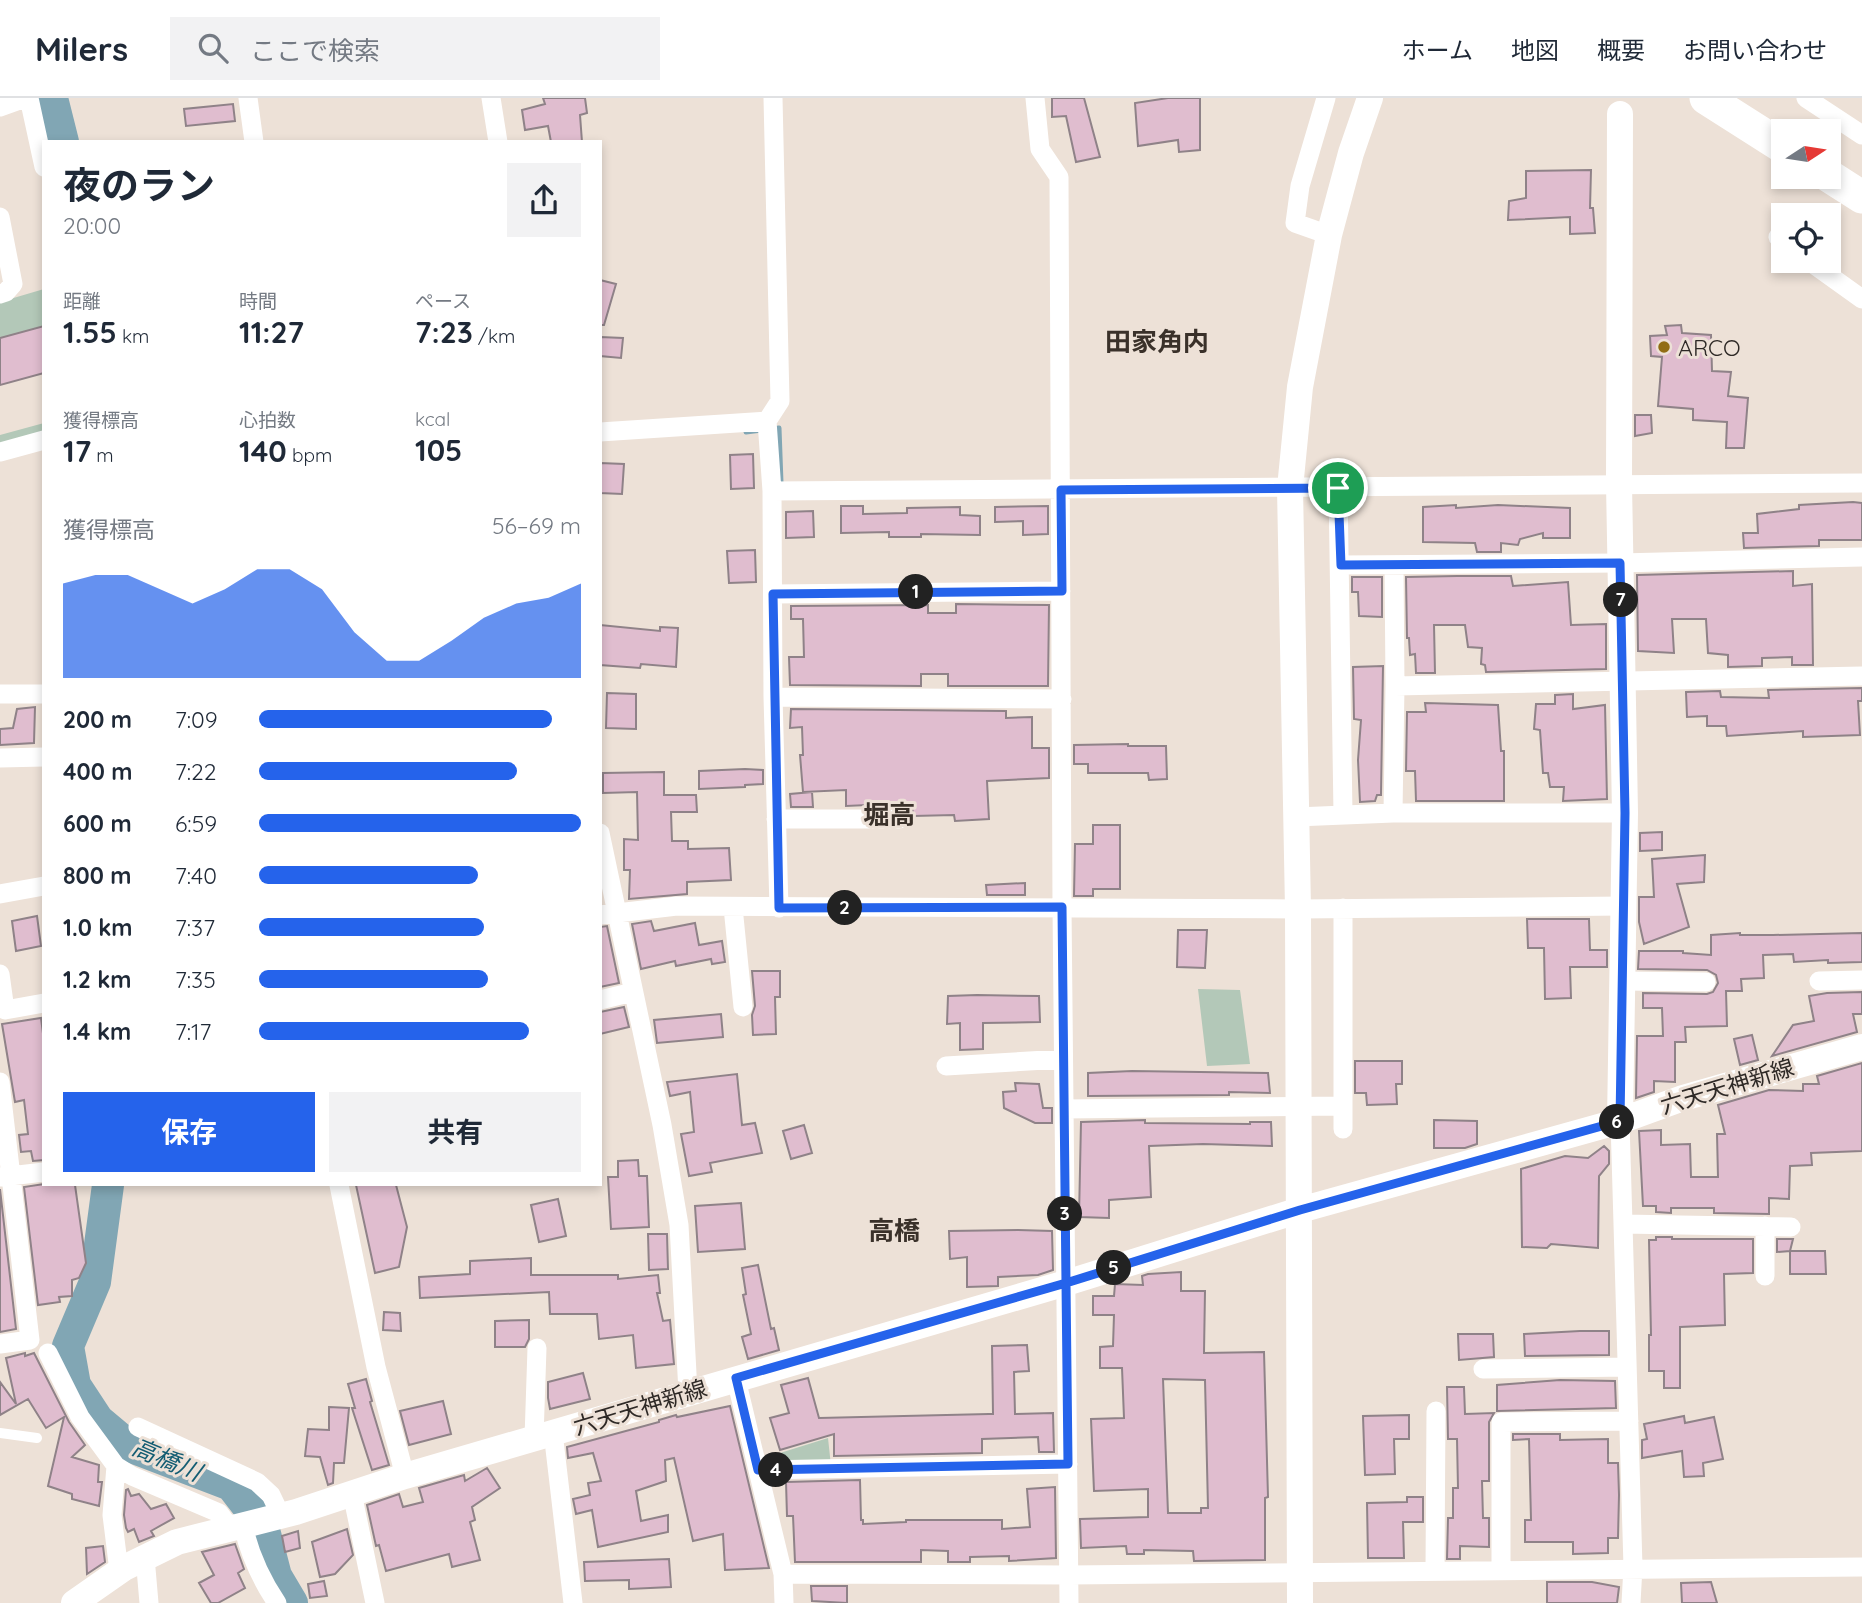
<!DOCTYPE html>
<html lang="ja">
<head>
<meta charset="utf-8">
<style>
	:root { --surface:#fff; --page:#f2f2f3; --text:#1f2937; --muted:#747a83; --line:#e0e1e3; --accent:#2563eb }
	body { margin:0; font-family:Quicksand,"Noto Sans JP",sans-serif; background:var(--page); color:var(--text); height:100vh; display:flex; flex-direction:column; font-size:26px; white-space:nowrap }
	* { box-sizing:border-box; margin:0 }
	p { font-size:23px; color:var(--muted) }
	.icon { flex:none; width:38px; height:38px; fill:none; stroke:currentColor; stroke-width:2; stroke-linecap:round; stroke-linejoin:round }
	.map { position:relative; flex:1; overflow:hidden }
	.drawer { position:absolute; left:42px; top:42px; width:560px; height:1046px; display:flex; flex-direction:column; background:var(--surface); border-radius:0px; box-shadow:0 4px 10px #0003 }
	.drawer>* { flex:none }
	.needle { width:46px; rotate:78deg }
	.tools { position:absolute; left:1771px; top:21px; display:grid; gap:14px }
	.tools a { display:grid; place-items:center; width:70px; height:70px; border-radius:0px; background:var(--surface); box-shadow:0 4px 10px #0003; font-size:35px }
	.pin { position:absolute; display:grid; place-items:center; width:60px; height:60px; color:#fff; margin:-30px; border:4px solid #fff; border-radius:50%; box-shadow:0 2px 7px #0007 }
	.km { position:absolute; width:35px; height:35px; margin:-18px; border-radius:50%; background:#222; color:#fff; font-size:19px; line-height:35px; text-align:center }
	.round { display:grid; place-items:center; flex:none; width:74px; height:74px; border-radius:0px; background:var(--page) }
	.summary { display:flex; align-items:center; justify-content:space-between; height:119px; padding:0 21px }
	h1 { font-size:38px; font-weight:700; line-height:52px }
	.figures { display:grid; grid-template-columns:repeat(3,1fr); gap:10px; height:119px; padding:7px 21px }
	.figures div { display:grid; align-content:center }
	.figures b { font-size:30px; font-weight:700 }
	.figures small { font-size:19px; font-weight:400 }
	.figures p { font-size:19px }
	.chart { height:196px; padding:14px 21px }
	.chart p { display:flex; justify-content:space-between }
	.chart svg { width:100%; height:126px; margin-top:7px; fill:var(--accent); opacity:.7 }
	.primary-button { display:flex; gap:14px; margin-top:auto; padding:14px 21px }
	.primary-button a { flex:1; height:80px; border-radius:0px; background:var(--accent); color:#fff; font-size:28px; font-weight:700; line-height:80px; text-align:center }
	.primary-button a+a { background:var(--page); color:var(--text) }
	ul { padding:0 21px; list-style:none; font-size:23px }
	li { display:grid; grid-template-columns:112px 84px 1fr; align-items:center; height:52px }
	li i { height:18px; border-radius:9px; background:var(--accent) }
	header { display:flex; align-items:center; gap:42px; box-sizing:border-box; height:98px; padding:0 35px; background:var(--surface); border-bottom:2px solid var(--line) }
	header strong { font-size:33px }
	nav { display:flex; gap:38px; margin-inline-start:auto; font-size:24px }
	.search { width:490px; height:63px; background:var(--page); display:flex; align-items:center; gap:18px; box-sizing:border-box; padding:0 24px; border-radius:0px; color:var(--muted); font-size:26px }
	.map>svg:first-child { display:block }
</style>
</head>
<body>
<header>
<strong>Milers</strong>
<div class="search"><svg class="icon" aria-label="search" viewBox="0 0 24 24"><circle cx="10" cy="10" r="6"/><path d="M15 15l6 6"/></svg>ここで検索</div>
<nav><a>ホーム</a><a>地図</a><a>概要</a><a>お問い合わせ</a></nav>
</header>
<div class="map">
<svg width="1862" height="1505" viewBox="0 0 1862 1505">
	<rect width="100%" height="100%" fill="#ede1d7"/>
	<path fill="#b3c8b8" d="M44,191V228L0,240V204Z
		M44,325V333L0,346V337Z
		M1198,891L1240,892L1250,966L1207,968Z
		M828,1340L831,1368L766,1369L764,1360Z"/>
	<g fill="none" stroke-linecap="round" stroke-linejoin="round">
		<path stroke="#81a6b4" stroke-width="5" d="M746,334L779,330L781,385"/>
		<path stroke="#81a6b4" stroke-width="32" d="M52,0L63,44
			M108,1087L95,1184L68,1248L75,1287L98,1322L129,1348L231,1387L263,1428L276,1478L292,1505"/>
	</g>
	<path fill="#e0bdcf" stroke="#8f8288" stroke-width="2" fill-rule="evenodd" d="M543,0H585L587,15L580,17L582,44H551L548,28L525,32L522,12L545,6Z
		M1052,0H1084L1100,59L1076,64L1066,18L1052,19Z
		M1168,0H1200V52L1179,54L1178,42L1138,48L1135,5Z
		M233,6L235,23L186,28L184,11Z
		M1591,72L1590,110H1593L1595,135L1570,136V119L1508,122L1509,103L1526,100V73Z
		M600,182L616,186L604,227H600Z
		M1681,227L1682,235L1711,237L1712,273L1731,274L1728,298L1748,300L1744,350H1726L1727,324L1693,322V311L1658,308L1662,259L1651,258L1650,238L1667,237L1665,228Z
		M44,228V275L0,287V240Z
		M600,239L623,240L621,260L600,258Z
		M1635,317H1651L1652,335L1635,338Z
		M753,356L754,390L731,391L730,357Z
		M600,365L624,366L622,396L600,395Z
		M1853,404L1862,405V442H1819V448L1744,450L1743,435H1758L1757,416L1799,411V407Z
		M1456,407V410L1498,407L1570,410V440H1543V435L1520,441L1518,447L1501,445V454H1477L1475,445L1423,444V409Z
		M841,408H863V416L907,415V410L960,409V417L980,418V437L921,436V439H889V434L841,435Z
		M1048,408V436L1023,437V423L995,424V409Z
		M813,413L814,439L786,440V414Z
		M755,452L756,484L729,485L727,453Z
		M1793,473V488L1812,486L1813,567H1792V559L1762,560V568L1728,569V557L1708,555L1706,521H1672L1674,555L1638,553L1637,477Z
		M1457,478H1511L1513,488L1568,484L1571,527L1606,526V571L1486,574L1485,567L1481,566L1482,550L1468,549L1465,527H1434L1435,575H1416L1415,556L1410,557L1409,540H1407L1406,479Z
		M1352,479H1382V519L1359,518L1358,494H1352Z
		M956,506L1049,507L1048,588H948V576H921V588L790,587L789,559H804L803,521H791V508L928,507V515H956Z
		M600,527L660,533V529L678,530L676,569L641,566L640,570L600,567Z
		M1383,568L1381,697H1377L1375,703L1360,704L1358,662L1361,622L1354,621L1353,569Z
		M1862,590V603H1858L1860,637L1803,639V633L1727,638L1726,628H1707V618L1687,619L1686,594L1720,593L1721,599L1769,600L1768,592Z
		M607,595L636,596V631L606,630Z
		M1573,596V611L1605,607L1607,701L1563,703L1564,689H1550L1548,675H1543L1540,632L1534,631L1536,606H1555V597Z
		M1425,605L1498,607L1501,653H1504V703H1416L1415,673H1406L1407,614H1426Z
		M35,609L34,645L0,647V631L13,630L17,611Z
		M791,611L1006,613V620L1032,619V650H1049V680L987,683L989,721L955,723L954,717L913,718L912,705L846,708V692L803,694L800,657H803L802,629L790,630Z
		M1128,646V648H1166L1167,681L1149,682L1148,675H1088V666H1074V647Z
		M745,671L763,672V686L745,687V689L699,691V673Z
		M664,674V697H696L697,714H671L672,743H688V751L729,750L731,782L687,784V796L629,801L630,772H624V741L638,742L637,694L603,695V675Z
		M812,694L813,709H791L790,696Z
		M1093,727H1120V791H1093V798H1074L1075,746H1093Z
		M1662,734V752L1640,753V735Z
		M1705,757L1704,784L1677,786L1689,829L1644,846L1639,824V799H1654L1652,761Z
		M1025,785V797H987L986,787Z
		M37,818L41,848L16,853L12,823Z
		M1527,821H1589L1590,852H1607V869H1570L1571,900L1545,901L1544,850H1528Z
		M651,823L654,833L695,825L699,847L722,843L725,864L712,866L711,861L676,868L675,863L641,871L632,826Z
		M607,828L619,885L600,889V829Z
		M1178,832H1207L1205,870L1177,869Z
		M1740,835V837H1773L1862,835V864L1828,865V862L1794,864L1793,856L1763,857L1764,880L1741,881L1742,893H1726L1727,928L1685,929L1686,944H1675V984L1654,983V994L1636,1000L1637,938H1663L1662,910H1643V895L1707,896L1713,894L1718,885L1716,877L1707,872L1638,871L1639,853H1683V855L1711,857V837Z
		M752,873H780V899H775L776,936L753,937L752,917L755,908Z
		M1862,894V916H1853L1857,934L1772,958L1793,927L1814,923L1809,898L1827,895Z
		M977,897L1039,898L1040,924L983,925V951L960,952V925L947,926L948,898Z
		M624,909L629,929L600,936V914Z
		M721,916L723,939L657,945L654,922Z
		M41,920L44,943V1062L33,1063L31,1053L21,1054L19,1037L28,1036L24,1002L15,1004L2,926Z
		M1752,937L1758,962L1740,967L1734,941Z
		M1355,963H1402V986H1396L1397,1006L1367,1007L1366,995H1355Z
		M1862,965V1053L1811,1055L1812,1067L1790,1068L1789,1101L1769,1100V1116L1714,1115V1110H1671V1115L1656,1114V1108H1643L1639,1033L1661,1032V1047L1690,1046L1691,1079H1718L1717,1036H1725L1718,1007L1769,992L1803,993V986H1819L1817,978Z
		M1132,973L1268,975L1270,995L1229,994V997L1088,998V975Z
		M737,976L742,1027L755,1025L762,1055L710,1065L712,1074L689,1078L681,1036L694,1034L690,994L670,998L667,984Z
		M1015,985L1039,986L1043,1010H1052V1025H1035L1004,1010L1003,994L1016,993Z
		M1145,1022V1025L1250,1026V1024H1271L1272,1048L1203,1046L1149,1048L1151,1099L1109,1102V1120L1079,1119L1081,1024Z
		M1434,1022L1477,1023V1046L1465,1050H1434Z
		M804,1027L812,1055L791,1061L783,1033Z
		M1604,1048L1609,1053V1066L1599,1078L1598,1150L1551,1146L1547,1150L1522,1149L1521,1071L1565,1058L1588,1060Z
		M638,1062L639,1078H647L649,1129L611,1131L608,1079H618V1063Z
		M44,1086L75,1087L86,1165L79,1180L72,1182V1198L59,1199L60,1204L38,1207L24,1089Z
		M356,1087H396L407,1129L399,1169L375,1175Z
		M0,1091L16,1231L0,1234Z
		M558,1101L566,1138L539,1144L531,1107Z
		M741,1105L745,1151L698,1154L695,1108Z
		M1018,1132L1052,1133L1053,1172L1038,1177L998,1179V1188L967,1189V1159L950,1161L949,1133Z
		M648,1136H667L668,1171L649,1172Z
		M1656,1139H1672V1141H1753V1175L1724,1176L1725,1227L1680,1229V1290H1664V1273H1649V1237H1651L1649,1142H1656Z
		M1777,1141H1793L1790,1153L1777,1154Z
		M1790,1153H1825L1826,1176H1790Z
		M531,1160V1177H618V1181L658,1177L660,1195H657L663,1223L670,1222L674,1266L636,1270L633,1237L599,1241L597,1216H550L549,1194L420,1200L419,1179L470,1176V1163Z
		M758,1167L771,1231L774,1230L779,1252L748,1261L742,1239L751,1236L743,1197L746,1196L742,1170Z
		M1181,1174V1193H1205L1204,1255L1264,1254L1268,1399L1265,1400V1462L1194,1463L1193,1453L1144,1452V1456H1127L1126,1448L1081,1450L1080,1421L1148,1419V1391L1094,1393L1091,1321L1124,1320L1122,1270H1100V1249L1113,1248L1114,1217H1093V1198H1114L1115,1186L1143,1187L1142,1178L1148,1176ZM1163,1281L1205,1282L1208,1410H1201V1415H1168Z
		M384,1214L400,1215L401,1233L383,1232Z
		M529,1222V1241L525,1249H495V1223Z
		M1580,1233H1609V1257L1525,1258L1524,1236Z
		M1458,1236H1493L1494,1259L1459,1262Z
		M1027,1247L1029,1273L1014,1274L1015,1316L1053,1315L1054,1354H1039L1038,1339L982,1341V1355L834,1358V1336L780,1352L770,1320L789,1315L781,1287L808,1280L819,1320L989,1316H993L992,1248Z
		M25,1255V1258L34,1255L69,1324L85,1347L72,1359L99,1367L98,1384H102L99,1408L72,1401V1396L48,1388L64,1319L46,1330L28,1301L0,1317V1284L16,1306L6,1260Z
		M583,1275L590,1301L550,1311L548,1300V1284Z
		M366,1281L372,1303L370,1304L389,1367L372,1372L352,1310H355L348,1286Z
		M1560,1282L1615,1283L1616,1310L1497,1313V1287Z
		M1447,1289H1464L1465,1316L1494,1315L1489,1324V1383H1482L1483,1420H1489V1449L1460,1448V1461H1447L1448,1420H1453V1390H1458L1457,1341H1448Z
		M443,1303L451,1336L409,1347L400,1313Z
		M730,1308L769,1470L725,1472L723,1436L693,1443L674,1360L665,1362L666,1383L636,1393L641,1423L668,1417V1434L598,1449L592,1412L576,1416L573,1401L590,1397L588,1385L601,1383L593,1355L568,1360L567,1349L659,1324V1322L676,1317L677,1319Z
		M329,1309L349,1310L344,1365H334L333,1385L328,1387L320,1359L305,1358L308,1331L329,1332Z
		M1409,1317V1341H1394L1395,1376L1365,1377L1363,1318Z
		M1684,1318L1685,1325L1714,1319L1723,1361L1703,1365L1704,1378L1684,1379L1682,1353L1642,1360V1342L1647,1341L1644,1326Z
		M1513,1336H1560V1342L1608,1341V1365H1618L1619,1397L1618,1440H1608V1455L1573,1456V1444H1525V1422H1531L1529,1341L1513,1342Z
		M487,1370L500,1390L472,1409L475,1422L470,1424L480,1462L452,1469L449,1456L386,1473L379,1447L376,1448L367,1407L399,1396L403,1409L423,1404L419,1390L464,1377L465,1383Z
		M860,1382L861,1422H863V1426L906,1424V1422H1002V1431L1030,1429L1027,1391L1055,1389L1056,1460L1009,1463V1458L970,1459V1464H948V1453L921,1452V1464H795L793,1418H787L786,1384Z
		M128,1391L131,1398L139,1396L151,1411L166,1406L174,1420L151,1433L154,1438L139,1444L134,1431L128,1434L126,1430L124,1417L126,1392Z
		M1407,1399H1423V1424H1403L1404,1460H1368L1367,1405L1407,1404Z
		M347,1431L353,1457L335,1476L320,1479L312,1444Z
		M298,1433L300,1450L285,1454L282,1438Z
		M235,1446L244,1471L238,1475L245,1490L218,1505H211L199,1485L214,1477L202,1454Z
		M103,1448L105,1464L87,1476L86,1450Z
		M669,1461L671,1489L629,1491V1482L585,1483L584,1464Z
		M324,1483L327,1498L310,1500L308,1486Z
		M1547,1484H1592L1619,1489L1617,1505H1547Z
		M1711,1484L1717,1505H1682L1681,1485Z
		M811,1488H847V1505L812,1503Z"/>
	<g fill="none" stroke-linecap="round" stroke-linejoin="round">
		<path stroke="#fff" stroke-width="10" d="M0,1335L37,1340"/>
		<path stroke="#fff" stroke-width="19" d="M29,0L44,69
			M248,0L254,44
			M491,0L498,44
			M773,0L780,303L767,323L772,393L773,599L779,810
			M1035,0L1040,51L1059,79L1062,809L1069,1505
			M1326,0L1300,88L1295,125L1329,137
			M1806,0L1862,37
			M0,9L25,0
			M0,119L13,186L6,194L0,196
			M1778,139L1783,143
			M1809,163L1862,201
			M600,334L767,323
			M0,354L44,342
			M1338,390L1343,716
			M772,393L1862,385
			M1341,467L1620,465L1862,459
			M1394,467L1395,588
			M773,496L1061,493
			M0,596H44
			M773,599L1062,601
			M0,660L44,659
			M1393,715L1395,588L1862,578
			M1296,719L1393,715H1625
			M776,721H899
			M600,735L662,1027L679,1127L688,1294
			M0,796L44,788
			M733,809L743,909
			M600,817L677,808L1298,811L1624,808
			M0,876L5,912L44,905
			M1623,883L1706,884
			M1819,883L1862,882
			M600,902L633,894
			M946,968L1063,961
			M0,984L30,1242L0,1246
			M1064,1011L1343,1008
			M1620,1023L1633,1469L1631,1505
			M1343,1031V810
			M1,1079L44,1074
			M339,1087L376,1269L405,1378
			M1623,1126L1791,1129
			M1765,1128V1178
			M48,1255L80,1319L116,1368
			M1483,1271L1627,1269
			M736,1281L783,1476L784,1505
			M138,1329L257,1384L271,1397L281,1418
			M553,1334L573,1505
			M534,1340L537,1250
			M758,1372L1068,1366
			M352,1395L375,1505
			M243,1428C250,1457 260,1480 277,1505
			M145,1459L149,1505
			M1501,1471V1324L1629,1323
			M1435,1472L1436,1313
			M119,1473L112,1417L116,1368L132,1378L219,1415L231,1431
			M783,1476L1069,1477L1862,1469"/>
		<path stroke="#fff" stroke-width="26" d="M1620,16L1619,386L1625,715L1620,1023
			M74,1505L124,1470L177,1444L296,1414L405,1378L1066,1185L1300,1112L1620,1023L1683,1000L1862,949
			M1300,1505L1298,811L1290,390L1300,289L1329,137L1351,55L1370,0"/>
		<path stroke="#fff" stroke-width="33" d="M1706,0L1783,49
			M1829,78L1862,99"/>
	</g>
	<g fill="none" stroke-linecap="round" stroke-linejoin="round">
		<defs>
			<path id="route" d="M1338,390L1061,392L1062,493L773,496L779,810L1062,809L1066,1185L736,1280L758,1372L1068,1366L1066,1185L1300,1112L1620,1023L1625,715L1620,465L1341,467L1338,390"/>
		</defs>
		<use href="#route" stroke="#fff" stroke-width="14"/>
		<use href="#route" stroke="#2563eb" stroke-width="9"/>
	</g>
	<circle fill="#916d14" stroke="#ede1d7" stroke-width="2.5" cx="1664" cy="249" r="7"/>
	<g text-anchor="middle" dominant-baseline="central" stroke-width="6" stroke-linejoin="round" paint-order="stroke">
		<g font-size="23" fill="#2e2926" stroke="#ede1d7" text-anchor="start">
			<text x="1678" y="249">ARCO</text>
		</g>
		<g font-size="23" fill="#2e2926" stroke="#ede1d7">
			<text transform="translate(1727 988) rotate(-17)">六天天神新線</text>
			<text transform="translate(640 1309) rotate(-17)">六天天神新線</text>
		</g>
		<g font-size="24" font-style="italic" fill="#145d73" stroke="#ede1d7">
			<text transform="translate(167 1361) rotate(23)">高橋川</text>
		</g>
		<g font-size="26" font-weight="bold" fill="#3a312a" stroke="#ede1d7">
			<text x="1157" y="243">田家角内</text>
			<text x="889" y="716">堀高</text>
			<text x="894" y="1132">高橋</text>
		</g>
	</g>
</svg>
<div class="tools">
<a><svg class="needle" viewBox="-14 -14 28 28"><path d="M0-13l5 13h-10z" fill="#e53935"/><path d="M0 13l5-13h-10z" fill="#747a83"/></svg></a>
<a><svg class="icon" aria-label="locate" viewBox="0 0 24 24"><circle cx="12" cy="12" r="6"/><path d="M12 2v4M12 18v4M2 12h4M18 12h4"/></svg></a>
</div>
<div class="pin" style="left:1338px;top:390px;background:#1e9e55"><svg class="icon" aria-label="arrive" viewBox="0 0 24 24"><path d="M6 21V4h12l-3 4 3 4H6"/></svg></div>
<b class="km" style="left:916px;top:494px">1</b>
<b class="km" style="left:845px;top:810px">2</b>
<b class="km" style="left:1065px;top:1116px">3</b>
<b class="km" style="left:776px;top:1372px">4</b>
<b class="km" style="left:1114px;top:1170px">5</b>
<b class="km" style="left:1617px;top:1024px">6</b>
<b class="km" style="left:1621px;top:502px">7</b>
<section class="drawer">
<div class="summary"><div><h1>夜のラン</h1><p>20:00</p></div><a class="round"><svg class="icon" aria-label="share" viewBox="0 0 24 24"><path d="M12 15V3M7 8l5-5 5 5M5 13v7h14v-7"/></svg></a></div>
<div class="figures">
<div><p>距離</p><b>1.55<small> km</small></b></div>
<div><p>時間</p><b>11:27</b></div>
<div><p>ペース</p><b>7:23<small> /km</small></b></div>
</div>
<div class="figures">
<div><p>獲得標高</p><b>17<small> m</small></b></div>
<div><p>心拍数</p><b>140<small> bpm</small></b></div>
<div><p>kcal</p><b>105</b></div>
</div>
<div class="chart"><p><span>獲得標高</span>56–69 m</p>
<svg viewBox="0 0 160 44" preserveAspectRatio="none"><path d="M0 44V11L10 8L20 8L30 13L40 18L50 13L60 6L70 6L80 13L90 28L100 38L110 38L120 31L130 23L140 18L150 16L160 11V44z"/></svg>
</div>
<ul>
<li><b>200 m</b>7:09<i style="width:91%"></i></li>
<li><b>400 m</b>7:22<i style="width:80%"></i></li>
<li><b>600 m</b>6:59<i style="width:100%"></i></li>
<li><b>800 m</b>7:40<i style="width:68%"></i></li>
<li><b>1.0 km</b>7:37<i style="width:70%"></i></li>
<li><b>1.2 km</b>7:35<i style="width:71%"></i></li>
<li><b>1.4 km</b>7:17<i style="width:84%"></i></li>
</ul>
<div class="primary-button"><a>保存</a><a>共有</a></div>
</section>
</div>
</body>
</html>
